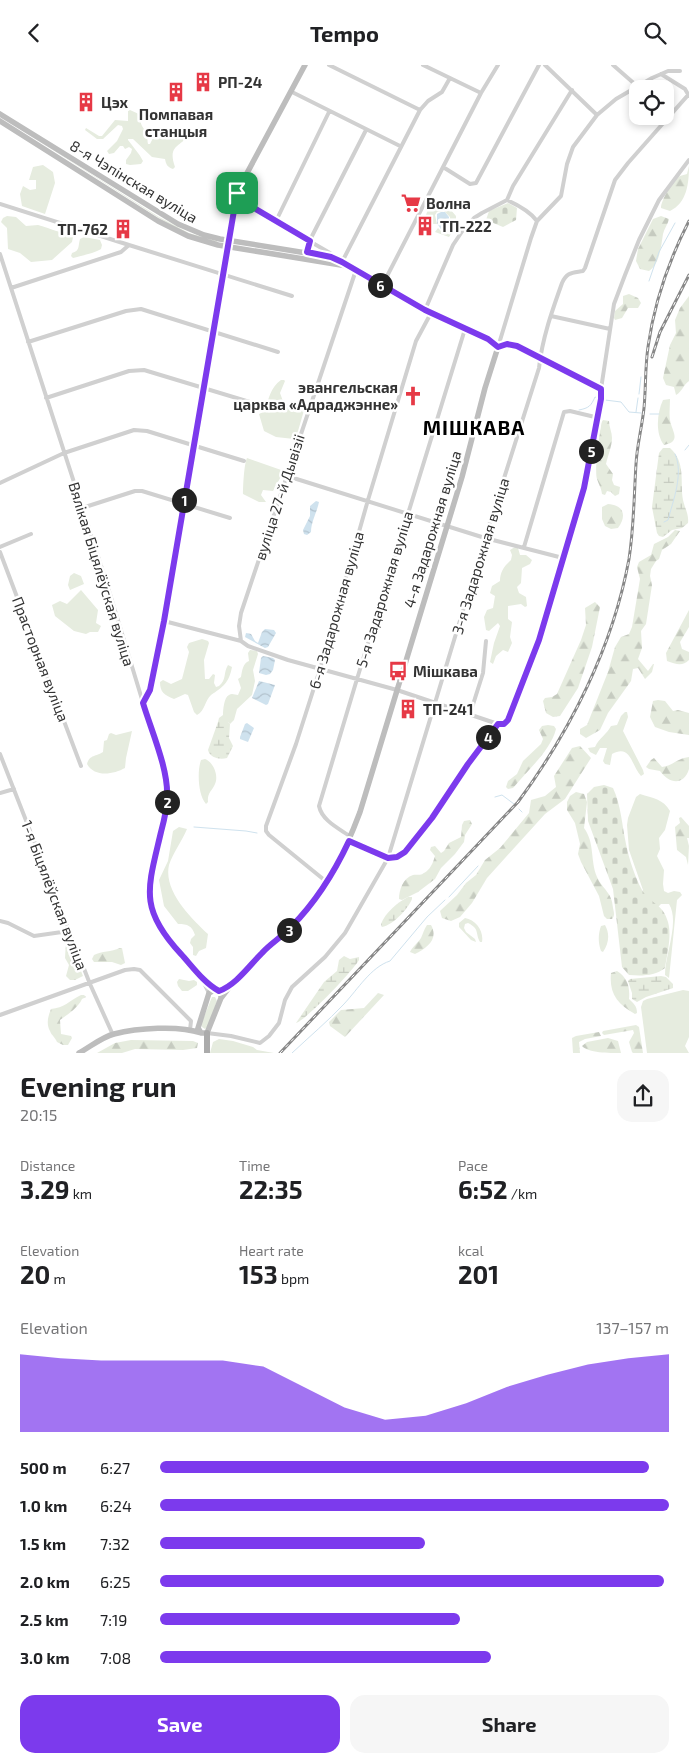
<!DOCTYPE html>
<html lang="en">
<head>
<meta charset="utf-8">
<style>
	:root { --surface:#fff; --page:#f6f6f6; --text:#202124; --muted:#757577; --accent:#7c3aed }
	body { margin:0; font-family:"Exo 2",sans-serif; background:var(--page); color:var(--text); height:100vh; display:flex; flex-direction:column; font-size:19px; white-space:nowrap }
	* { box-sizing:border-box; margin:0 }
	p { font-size:16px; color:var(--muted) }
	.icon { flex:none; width:28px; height:28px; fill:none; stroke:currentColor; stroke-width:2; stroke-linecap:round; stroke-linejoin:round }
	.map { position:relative; height:988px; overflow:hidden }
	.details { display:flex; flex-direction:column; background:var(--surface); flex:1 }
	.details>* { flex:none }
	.tools { position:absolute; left:629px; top:15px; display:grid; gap:10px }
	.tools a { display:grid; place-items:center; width:45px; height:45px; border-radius:10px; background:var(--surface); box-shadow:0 2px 8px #0003; font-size:25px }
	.pin { position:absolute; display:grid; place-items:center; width:42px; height:42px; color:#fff; margin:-21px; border-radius:10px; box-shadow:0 2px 8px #0006 }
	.km { position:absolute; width:25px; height:25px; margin:-12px; border-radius:50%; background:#222; color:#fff; font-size:14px; line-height:25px; text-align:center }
	.round { display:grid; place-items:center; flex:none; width:52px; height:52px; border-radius:15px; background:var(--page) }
	.overview { display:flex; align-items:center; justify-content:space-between; height:85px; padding:0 20px }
	h1 { font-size:28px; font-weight:700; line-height:38px }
	.figures { display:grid; grid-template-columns:repeat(3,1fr); gap:8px; height:85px; padding:5px 20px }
	.figures div { display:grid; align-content:center }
	.figures b { font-size:25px; font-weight:700 }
	.figures small { font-size:14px; font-weight:400 }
	.figures p { font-size:14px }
	.chart { height:140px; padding:10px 20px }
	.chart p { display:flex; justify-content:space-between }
	.chart svg { width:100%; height:90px; margin-top:5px; fill:var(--accent); opacity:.7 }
	.primary-button { display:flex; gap:10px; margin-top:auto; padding:10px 20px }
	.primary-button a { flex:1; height:58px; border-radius:15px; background:var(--accent); color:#fff; font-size:20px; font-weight:700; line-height:58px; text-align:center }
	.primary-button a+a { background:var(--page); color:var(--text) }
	ul { padding:0 20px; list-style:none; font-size:16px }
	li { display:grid; grid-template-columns:80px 60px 1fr; align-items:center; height:38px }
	li i { height:12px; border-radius:6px; background:var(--accent) }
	header { display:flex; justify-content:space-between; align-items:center; height:65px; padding:0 20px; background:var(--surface); font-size:22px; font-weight:700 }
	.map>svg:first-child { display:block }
</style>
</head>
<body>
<header><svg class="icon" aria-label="back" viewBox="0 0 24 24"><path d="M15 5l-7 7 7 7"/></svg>Tempo<svg class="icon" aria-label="search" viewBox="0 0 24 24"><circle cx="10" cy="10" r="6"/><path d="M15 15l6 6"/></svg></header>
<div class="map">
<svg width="689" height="988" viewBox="0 0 689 988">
	<defs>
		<pattern id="forest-firs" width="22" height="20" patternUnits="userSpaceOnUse" patternTransform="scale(1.25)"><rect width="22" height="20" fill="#e6ecdf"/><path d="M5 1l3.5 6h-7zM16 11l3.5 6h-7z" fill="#c6cbc0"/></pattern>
		<pattern id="wetland-marsh" width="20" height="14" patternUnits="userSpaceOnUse" patternTransform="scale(1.25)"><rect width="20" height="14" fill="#e6ecdf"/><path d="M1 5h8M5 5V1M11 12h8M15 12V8" fill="none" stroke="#c6cbc0"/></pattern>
		<pattern id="cemetery-stones" width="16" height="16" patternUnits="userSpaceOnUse" patternTransform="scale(1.25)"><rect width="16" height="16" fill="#e6ecdf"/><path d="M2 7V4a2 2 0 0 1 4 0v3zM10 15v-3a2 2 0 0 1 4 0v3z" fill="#c6cbc0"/></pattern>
		<pattern id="water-waves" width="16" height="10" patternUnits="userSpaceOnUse" patternTransform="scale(1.25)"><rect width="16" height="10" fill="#cfe2ee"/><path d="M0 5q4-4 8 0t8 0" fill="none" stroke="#b2c2cd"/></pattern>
	</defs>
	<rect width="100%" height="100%" fill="#fff"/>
	<path fill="#e6ecdf" d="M130,45L141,50C139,62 144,61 147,70C148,73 147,76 148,79H150L153,73L166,65L181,68L189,66C185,83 166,77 175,102L173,104C167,102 166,99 165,94L152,92L133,74H128V75C133,82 139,88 143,96L141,99L130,100L126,99V95L131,88L132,84L129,82L125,84L123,81H120L114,88L109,89L107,86L117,76L123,64L122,61L118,60L103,74H97L85,65L86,63L99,71H102L115,55L128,56V46Z
		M9,57L159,152L189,168L217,176V178L189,170L159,153Z
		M43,100L53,107L55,118L45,149L22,141L20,129L23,121L30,125L36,124V115H29L33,102Z
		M435,134L444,137L456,151V162L449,172L435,167L438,163L441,166L446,168L450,166V152L444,146L437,147L435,150L437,159H433L426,150L431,135Z
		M7,151L16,152L26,161C30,161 34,160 38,160C42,161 69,170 73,172L72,177L52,195L31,197L20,188L8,184L7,163L1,157L3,153Z
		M84,172L100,175L102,180L101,184C95,188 80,191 73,193L71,191L72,188C80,186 78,181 80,174Z
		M281,315H284L285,316L280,328L284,339H289L290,336H295L304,340L305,342L298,366L294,374L276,372L264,366L259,349L265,346C269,333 270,323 281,315Z
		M247,393L284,406L273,426L263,425L261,430L266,437H259L243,429C243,422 244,399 247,393Z
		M515,482L518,483L520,490H526L532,495L530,499L522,503L521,518L517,522L519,528L526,532L527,541L525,542L521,539L508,541V554L512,557L510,572L512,578L508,587L503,585L496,591L493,599L490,597L494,578L500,561L498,558L489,566L486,565L484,552L487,545L493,543L495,531L490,528L492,521L500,516C500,507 504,501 511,495L512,490L510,485Z
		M74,508L81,511L84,519L70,525L68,520L70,511Z
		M81,525L98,545L96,558L101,561L98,567H90L86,569L74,566L55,551L52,540L60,536L67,539Z
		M202,574L208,576L209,578L204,595L205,614H209L213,609L215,610L214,618L216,622L219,621C227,614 223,608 228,600L232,602C229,618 223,622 211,630C205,635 205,646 197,650L194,647L188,630L185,629L174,634C164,630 160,627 160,617L163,615L171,619L182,614L189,587L187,582L189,578Z
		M250,585L257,586L258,589L253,605L255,616L252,630L237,644L234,655L230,659L228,657H218L219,653L223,650C223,645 224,632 229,630C232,628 235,630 238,630L241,623L238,614L241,612C242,606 243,598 249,596L248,588Z
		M625,647H627L628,652L623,666L643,705L644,709L641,711C631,700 631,679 612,689L610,700L605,699L603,696L607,683H600L596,690L590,687L588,683L595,682C599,673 607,669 611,661L617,660L621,651Z
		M132,666L126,693L125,703C114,709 95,713 87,699C90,689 96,692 103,687L104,676L107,675L109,669L111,668L116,670Z
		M205,694C213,697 219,710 215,719C212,726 207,728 208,737L206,739C198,730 197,706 201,695Z
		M640,729C653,733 663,734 670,746L665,765L659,773L660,784L657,791L664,805L663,819L664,826L668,828L674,826L680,827L682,830L677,835L669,913L665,910C665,889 680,857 669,839H661L655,845L642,835L643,825L629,785L627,760L628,753L636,732Z
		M179,762L187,764C182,776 173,788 169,800C163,826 192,854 208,869L206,883L199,886L196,891L193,890V882L190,878L191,874L195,870C192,861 188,859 178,859L164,841L159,815L168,796L173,766Z
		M465,853C476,855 484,866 482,877H480C475,868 480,864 468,858L465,859L464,863L466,867L475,874L476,877L471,875L459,862V858Z
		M605,860C610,869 609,878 603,887L601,886C598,878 598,869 601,861Z
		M179,914L189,916L194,915L197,917V920L188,926H182L178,921L177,917Z
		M683,925L689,926V972L685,981L689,988H647L641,942L643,936L647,934Z
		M212,932H215L217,936L208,961L205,964L202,962L201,959Z
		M219,974L233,976L253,982L257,985L274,988H210L213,977Z"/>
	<path fill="url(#forest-firs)" d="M689,101C689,118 687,138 670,146L661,143C661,135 673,115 680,111C682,110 685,110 687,109Z
		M661,151L669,154C668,159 664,164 663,169C661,181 660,199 649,206L640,204L636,196L638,184L653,154Z
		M629,229L638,233L641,238L638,243H628L622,253L615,255L614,253L615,246L623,239V231Z
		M689,231V316C683,320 682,327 676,330L674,322L666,320L663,313L670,280L676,268L675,255L680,243Z
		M670,334C670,341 669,349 670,355C672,367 682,376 664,380C655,368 657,348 663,335Z
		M603,355L609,356C609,362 612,367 612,373C612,381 608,390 606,399L613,409L612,415L614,420L620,422L619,429L615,431L611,427L607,426L605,430L602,429C601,422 599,420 597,414C594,405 600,369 601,358Z
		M608,439C624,440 627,451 618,463L611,464L605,461L602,454V442Z
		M675,465L680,466L671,479L662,485L659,494L656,496L651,504L650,511L652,520L646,559L641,566L642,583L638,594L648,606L653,599H654L652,607L645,614L638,603L633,604L631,616L608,648L600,665L586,673L580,669V664L587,660L608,607L615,582L621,572L629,569L632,562L640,514L637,502L639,497L651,490L654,479L668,472Z
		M595,537L600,542L592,582L578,623L560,651L553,652L546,648L543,636L545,633L552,632L557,629L581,575L586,560L585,543Z
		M689,545V562L680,577L682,584L689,587V595C682,602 676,599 667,596L666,588Z
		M658,635L665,636L673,646L678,645L689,648V670L669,667L655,662L650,652L653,636Z
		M548,660L554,661L556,664C551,685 527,706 513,723L508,724L506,722L508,716L517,709L523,696L541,679L543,674L539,665L542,661Z
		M580,681L591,693L565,734L545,749L487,813L472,838L460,852L451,856L442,853L440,846L457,830L466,818L476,810L485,795L500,783L529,748L531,735L545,731L556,722L554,711L572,683Z
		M689,692C689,695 689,701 689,704C684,721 669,719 660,706L649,704L646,702L651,695L654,693L662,702C672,701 678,693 689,692Z
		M576,727L584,729L587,737L584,763C595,778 590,795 597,812C603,825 612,827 613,843C614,848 615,850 612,854H607L604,851L599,831L581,797L578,789L580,779L575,758L567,745V737L570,731Z
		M681,752L689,761V773H687L689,781L688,800L686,792L677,785L675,762L680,758L679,753Z
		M470,755L472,759L465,770L464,777L455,789L441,803L435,814L418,827L402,835L399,834C399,825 403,813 413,810C417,809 420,811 424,808C430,805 433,798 435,791L430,785L431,782L435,781L441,788L444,786L449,778L461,772L462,760L464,756Z
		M427,860H431C439,874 427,883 415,889L410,887C412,882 418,878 421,873C423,869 424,864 427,860Z
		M68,874L83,911L75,915H70L66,911L69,900L65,893L66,875Z
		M120,883H122L125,898L121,900L112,897H94L92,894L94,890C102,886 111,887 120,883Z
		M617,906C628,913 630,922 629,934C634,939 637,941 637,948L635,949C617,939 609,928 611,908Z
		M378,928L384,930L345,972L330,961L329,957L341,945L364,943Z
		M81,930H84L86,932L82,934C78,943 68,949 60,955L61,969L71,971L72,973L68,980H63L57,977C55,972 52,971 50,966C46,959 48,951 51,944C64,943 69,936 81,930Z
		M636,960L639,962L643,988H633L632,987L629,977L634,968L633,965L604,970L602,968L603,966Z
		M599,967L601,971L585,974L579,977L580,988H573L572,973L576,971Z
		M608,973L618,976L621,988C609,988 588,988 582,981L587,977Z
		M131,975L193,976L198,978L197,983L183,985L135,984L122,988H97L115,978Z"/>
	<path fill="url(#wetland-marsh)" d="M663,383H670C686,397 680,417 683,435C685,444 689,449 688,458L682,463L672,465L663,472L659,471L657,468L652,442L659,388Z
		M218,657H228L230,659L229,673L233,681L227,693C220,695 210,693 208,685Z
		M408,832H412V834C408,844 393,860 382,862L381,859C385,848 398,837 408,832Z
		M344,891L350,894L359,892V895C353,906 305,956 296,958L324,917L337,906L339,895Z
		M661,911L666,912L673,919V923L646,932L637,937L632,934V928L628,916L630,914Z"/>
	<path fill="url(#cemetery-stones)" d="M508,138L517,143L516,155L503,162L486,155L489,146Z
		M604,720L613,723C621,740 622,760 626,779C629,794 635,812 642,825C650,839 663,838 668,857C672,871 667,889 665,903C655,911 642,911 629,910L622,902L613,824L588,756L587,729L594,722Z"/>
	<path fill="url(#water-waves)" d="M441,147H445L449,152V166H442L437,158V149Z
		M316,436L319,437C317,447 311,457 311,467L307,470L304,469L303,465L310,451V441Z
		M265,564L274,565L276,568L268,582L265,583L245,572L246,568L251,569L255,576L258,578L262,567Z
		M263,591L273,593L275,595L273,605L270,609L266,610L259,608L261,593Z
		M259,616L275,620L268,639L266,640L252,633Z
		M247,658L254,663L248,677L240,674V672L245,659Z"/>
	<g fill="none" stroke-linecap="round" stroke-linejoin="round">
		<path stroke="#cfe2ee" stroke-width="1" d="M649,216L659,187L675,158
			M639,329L641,312
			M605,335L621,337L629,347L641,348
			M579,345C589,343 591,341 595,332L598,333
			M636,347L638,333
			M650,349H659
			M685,385L689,380
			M664,457L668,455C673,436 684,408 675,389
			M495,732L502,730L514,739
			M519,744L522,747
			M194,762L246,766L257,768
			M449,832L478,801
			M292,988C309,972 328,956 344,939C358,924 371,902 390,896L427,852L445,835"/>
		<path stroke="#d0d0d0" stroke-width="4" d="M329,0L420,45
			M423,0L481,28
			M545,0L597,50
			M613,0L637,21
			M661,9L685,24L689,31
			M292,27L400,81
			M443,102L470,119L476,118L539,0
			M238,130L244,137L254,144L330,188
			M507,135C518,140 530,146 537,156
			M0,139L129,180
			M276,156L329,47
			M307,187L310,175L366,65
			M0,189L106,516L165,710L168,732L150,822L151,843L158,860L170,877L216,924
			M342,197L420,45L428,36L442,27L450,13
			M382,221L481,28L498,0
			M11,223L121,187L129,180L292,231
			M425,245L453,180L463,165L474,153L482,148L507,135L513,121L572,25
			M551,251L610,264
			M28,277L126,246L141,244L278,287
			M498,282L531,173L537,156L561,131L567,99L573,82L597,50L616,34L652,13L668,6H680
			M498,282L507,279L517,281L601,324
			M46,333L129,306L144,305L263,341
			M287,411L485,473L563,493
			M0,418L64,388L134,365L147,366L244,396
			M82,443L135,426H142L230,453
			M0,482L31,469
			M524,482L564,347L570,346L599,353
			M0,487L81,701
			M164,556L241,576L248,581L288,595L397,625L498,659
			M241,576L239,561L241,548L356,205
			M143,637L150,625L164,556L229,181
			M470,649L483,608L486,576
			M0,689L90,919L113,970
			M0,728L14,724
			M351,772C340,764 322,756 319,741L357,614L465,264
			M349,776L388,793L485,473L539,303C542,274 552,246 562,218C567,207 572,208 583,206L585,203L615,115L628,98L688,30
			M328,818L269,770L266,766V761L296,679L320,604L368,435L416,276L431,248
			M0,856L8,858L34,871L69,866
			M202,914L209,928
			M0,950L125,905L134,904L140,905L191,956L190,965
			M207,968L231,971L260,978L269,971L279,958L285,935L292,922L325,892L345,868L388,793L397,791L405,787L432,753L468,699L498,659H504L508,655L539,575L583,423L599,353L601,334V324L614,239L625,210L639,175L659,135L689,95"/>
		<path stroke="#bdbdbd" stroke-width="5.5" d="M0,49L178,159L204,170L220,174L331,192L425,245L488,274L498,282L485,323L462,412L360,747C344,790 324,829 292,862C284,870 274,877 265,884C250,897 233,917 221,933
			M0,56L158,156L188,171L218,180L347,201
			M230,178L239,123L305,0
			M216,924L221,929V933L207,968H201L198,963L209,928Z
			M79,988C90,982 102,972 114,969C137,963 179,960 201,968"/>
		<path stroke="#ababab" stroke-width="6" d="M207,988V968"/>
		<defs>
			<path id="rail" d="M652,292L660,267L689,210
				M280,988L518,737C571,665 613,581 629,494C634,462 634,430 636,399C637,380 642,362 644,343C646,322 645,302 648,282C654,239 669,195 689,156"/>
		</defs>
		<use href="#rail" stroke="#888" stroke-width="3"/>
		<use href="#rail" stroke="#fff" stroke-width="1" stroke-dasharray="4" stroke-linecap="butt"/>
	</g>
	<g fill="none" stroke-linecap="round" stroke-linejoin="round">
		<defs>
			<path id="route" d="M237,128L244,137L310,176L307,187L331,192L342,197L425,245L488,274L498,282L507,279L517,281L601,324V334L584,423L539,575L508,655L504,659H498L468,699L432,753L405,787L397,792L388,793L349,776C334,808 316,837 291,862C282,872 271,878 262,888C249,901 236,920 219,926C204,918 192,901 181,889C138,843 148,823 161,767C164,756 167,744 167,733C169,705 151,665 143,638L150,625L164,556Z"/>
		</defs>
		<use href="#route" stroke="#fff" stroke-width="10"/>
		<use href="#route" stroke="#7c3aed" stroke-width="6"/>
	</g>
	<defs>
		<symbol id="building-bare" viewBox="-9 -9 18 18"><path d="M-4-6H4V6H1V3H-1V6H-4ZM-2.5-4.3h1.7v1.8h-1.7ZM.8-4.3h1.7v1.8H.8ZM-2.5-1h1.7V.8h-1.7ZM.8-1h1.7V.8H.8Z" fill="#e63946" stroke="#fff" stroke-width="2.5" paint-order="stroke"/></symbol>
		<symbol id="supermarket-bare" viewBox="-9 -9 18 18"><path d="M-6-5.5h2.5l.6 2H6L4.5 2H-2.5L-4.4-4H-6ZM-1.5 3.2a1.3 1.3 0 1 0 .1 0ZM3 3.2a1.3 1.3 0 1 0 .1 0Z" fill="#e63946" stroke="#fff" stroke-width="2.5" paint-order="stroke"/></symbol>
		<symbol id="church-bare" viewBox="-9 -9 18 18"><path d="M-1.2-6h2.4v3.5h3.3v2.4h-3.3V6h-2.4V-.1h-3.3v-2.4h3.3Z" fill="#e63946" stroke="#fff" stroke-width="2.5" paint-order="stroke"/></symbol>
		<symbol id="bus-bare" viewBox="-9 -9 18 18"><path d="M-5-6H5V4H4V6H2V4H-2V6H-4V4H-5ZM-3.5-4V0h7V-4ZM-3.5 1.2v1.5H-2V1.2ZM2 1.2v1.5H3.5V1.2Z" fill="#e63946" stroke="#fff" stroke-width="2.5" paint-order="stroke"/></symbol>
	</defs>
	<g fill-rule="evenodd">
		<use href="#building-bare" x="189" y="3" width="28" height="28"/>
		<use href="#building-bare" x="162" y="13" width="28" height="28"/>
		<use href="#building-bare" x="72" y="23" width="28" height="28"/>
		<use href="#supermarket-bare" x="397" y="124" width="28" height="28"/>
		<use href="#building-bare" x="411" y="147" width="28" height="28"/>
		<use href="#building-bare" x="109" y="150" width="28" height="28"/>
		<use href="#church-bare" x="399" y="317" width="28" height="28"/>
		<use href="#bus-bare" x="384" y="592" width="28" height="28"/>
		<use href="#building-bare" x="394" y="630" width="28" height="28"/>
	</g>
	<g text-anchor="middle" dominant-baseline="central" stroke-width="5" stroke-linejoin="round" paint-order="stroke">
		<g font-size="15" font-weight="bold" fill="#333" stroke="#fff" text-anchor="start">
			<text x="218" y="17">РП-24</text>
			<text x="101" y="37">Цэх</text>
			<text x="176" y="49" text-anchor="middle">Помпавая<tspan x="176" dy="17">станцыя</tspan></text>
			<text x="426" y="138">Волна</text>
			<text x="440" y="161">ТП-222</text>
			<text x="108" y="164" text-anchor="end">ТП-762</text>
			<text x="398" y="322" text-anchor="end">эвангельская<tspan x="398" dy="17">царква «Адраджэнне»</tspan></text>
			<text x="413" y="606">Мішкава</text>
			<text x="423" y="644">ТП-241</text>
		</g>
		<g font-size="15" fill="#333" stroke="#fff">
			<text transform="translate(134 116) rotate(31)">8-я Чэпінская вуліца</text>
			<text transform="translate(279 432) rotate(-72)">вуліца 27-й Дывізіі</text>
			<text transform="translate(432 464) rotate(-73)">4-я Задарожная вуліца</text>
			<text transform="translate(480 491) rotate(-73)">3-я Задарожная вуліца</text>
			<text transform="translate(102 509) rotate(73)">Вялікая Біцялёўская вуліца</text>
			<text transform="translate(384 524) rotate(-73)">5-я Задарожная вуліца</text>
			<text transform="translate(336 545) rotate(-74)">6-я Задарожная вуліца</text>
			<text transform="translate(41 594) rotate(69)">Прасторная вуліца</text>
			<text transform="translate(55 830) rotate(69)">1-я Біцялёўская вуліца</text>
		</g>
		<g font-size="20" font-weight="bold" letter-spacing="1" fill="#000" stroke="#fff">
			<text x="474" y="362">МІШКАВА</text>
		</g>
	</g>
</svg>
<div class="tools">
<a><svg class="icon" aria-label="locate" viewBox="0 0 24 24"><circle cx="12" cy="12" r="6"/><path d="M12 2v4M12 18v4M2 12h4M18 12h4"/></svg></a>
</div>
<div class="pin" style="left:237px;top:128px;background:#1e9e55"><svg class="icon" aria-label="arrive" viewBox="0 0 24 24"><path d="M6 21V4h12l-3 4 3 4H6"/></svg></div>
<b class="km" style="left:184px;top:435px">1</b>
<b class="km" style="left:167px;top:737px">2</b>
<b class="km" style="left:289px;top:865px">3</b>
<b class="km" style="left:488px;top:672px">4</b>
<b class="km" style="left:591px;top:386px">5</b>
<b class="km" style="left:380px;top:220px">6</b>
</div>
<section class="details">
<div class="overview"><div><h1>Evening run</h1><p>20:15</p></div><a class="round"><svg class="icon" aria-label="share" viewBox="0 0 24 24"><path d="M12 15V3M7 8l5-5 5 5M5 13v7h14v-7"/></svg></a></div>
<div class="figures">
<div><p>Distance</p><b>3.29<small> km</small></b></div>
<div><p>Time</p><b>22:35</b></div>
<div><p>Pace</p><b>6:52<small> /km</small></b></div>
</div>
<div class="figures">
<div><p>Elevation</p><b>20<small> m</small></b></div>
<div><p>Heart rate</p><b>153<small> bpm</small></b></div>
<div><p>kcal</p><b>201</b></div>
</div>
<div class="chart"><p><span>Elevation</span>137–157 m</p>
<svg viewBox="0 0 160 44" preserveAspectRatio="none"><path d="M0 44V6L10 8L20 9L30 9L40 9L50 9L60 12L70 22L80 32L90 38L100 36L110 30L120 22L130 16L140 11L150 8L160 6V44z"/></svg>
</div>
<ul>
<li><b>500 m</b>6:27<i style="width:96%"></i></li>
<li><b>1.0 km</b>6:24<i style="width:100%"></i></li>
<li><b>1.5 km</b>7:32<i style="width:52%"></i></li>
<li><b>2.0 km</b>6:25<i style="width:99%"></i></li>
<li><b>2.5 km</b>7:19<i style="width:59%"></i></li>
<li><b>3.0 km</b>7:08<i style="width:65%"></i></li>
</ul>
<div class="primary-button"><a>Save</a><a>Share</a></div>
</section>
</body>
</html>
